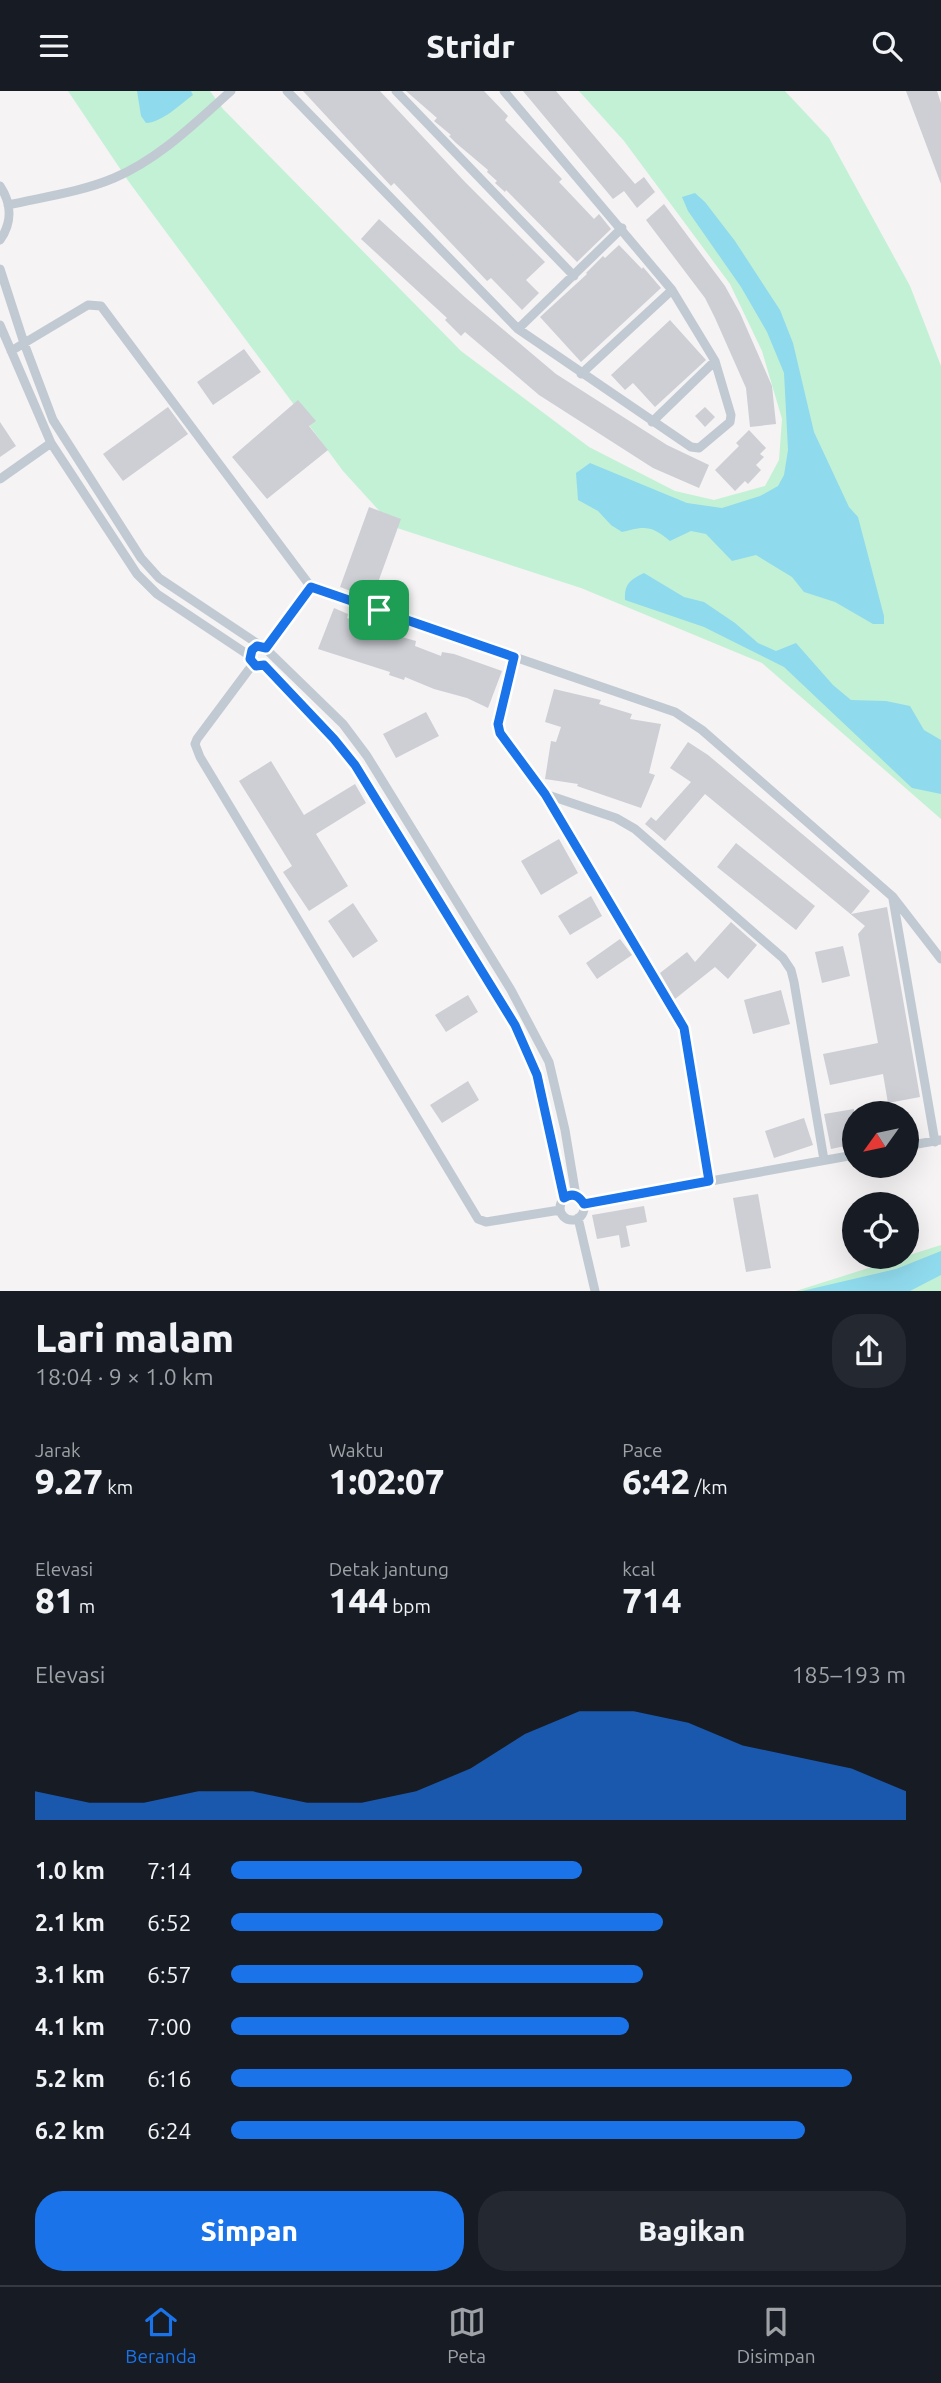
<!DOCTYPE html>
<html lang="id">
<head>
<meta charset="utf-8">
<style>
	:root { --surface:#171b24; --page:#242831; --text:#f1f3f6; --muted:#9ea1a6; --line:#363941; --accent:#1a73e8 }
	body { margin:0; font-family:Ubuntu,sans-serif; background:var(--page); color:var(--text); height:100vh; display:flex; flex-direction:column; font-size:26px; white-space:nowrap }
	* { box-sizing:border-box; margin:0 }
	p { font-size:23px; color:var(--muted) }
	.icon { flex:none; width:38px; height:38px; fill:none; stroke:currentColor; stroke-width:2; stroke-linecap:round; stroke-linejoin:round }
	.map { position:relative; height:1200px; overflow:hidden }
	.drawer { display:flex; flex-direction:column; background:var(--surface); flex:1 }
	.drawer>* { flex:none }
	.needle { width:46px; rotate:237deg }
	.tools { position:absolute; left:842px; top:1010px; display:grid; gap:14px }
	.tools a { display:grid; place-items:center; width:77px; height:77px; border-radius:50%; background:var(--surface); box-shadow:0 7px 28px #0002; font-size:35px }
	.pin { position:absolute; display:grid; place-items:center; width:60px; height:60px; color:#fff; margin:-30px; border-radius:14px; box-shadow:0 4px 10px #0006 }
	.round { display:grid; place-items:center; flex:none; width:74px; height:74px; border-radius:28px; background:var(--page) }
	.summary { display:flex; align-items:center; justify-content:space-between; height:119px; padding:0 35px }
	h1 { font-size:38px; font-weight:800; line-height:52px }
	.metrics { display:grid; grid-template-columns:repeat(3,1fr); gap:10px; height:119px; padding:7px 35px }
	.metrics div { display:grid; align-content:center }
	.metrics b { font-size:35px; font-weight:800 }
	.metrics small { font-size:19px; font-weight:400 }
	.metrics p { font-size:19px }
	.chart { height:196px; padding:14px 35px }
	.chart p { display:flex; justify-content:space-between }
	.chart svg { width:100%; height:126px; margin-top:7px; fill:var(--accent); opacity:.7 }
	.action { display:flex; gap:14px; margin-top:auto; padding:14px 35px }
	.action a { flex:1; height:80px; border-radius:28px; background:var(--accent); color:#fff; font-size:28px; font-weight:800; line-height:80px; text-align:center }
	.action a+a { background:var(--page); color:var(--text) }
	ul { padding:0 35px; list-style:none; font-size:23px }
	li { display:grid; grid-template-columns:112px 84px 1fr; align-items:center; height:52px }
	li i { height:18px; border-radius:9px; background:var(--accent) }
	header { display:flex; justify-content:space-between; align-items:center; height:91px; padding:0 35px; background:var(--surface); font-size:32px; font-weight:800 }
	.tab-bar { display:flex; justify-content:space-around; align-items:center; height:98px; border-top:2px solid var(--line); background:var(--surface); font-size:19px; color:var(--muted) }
	.tab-bar a { display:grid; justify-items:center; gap:4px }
	.tab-bar .on { color:var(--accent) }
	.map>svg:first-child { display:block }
</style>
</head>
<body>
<header><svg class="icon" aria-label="menu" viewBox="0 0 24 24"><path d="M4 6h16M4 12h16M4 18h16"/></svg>Stridr<svg class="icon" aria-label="search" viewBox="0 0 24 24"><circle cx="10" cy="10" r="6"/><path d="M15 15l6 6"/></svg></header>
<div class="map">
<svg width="941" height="1200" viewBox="0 0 941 1200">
	<rect width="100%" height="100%" fill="#f5f3f3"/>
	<path fill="#c3f1d5" d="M68,0H210L223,18L461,260L589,356L675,400L714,409L765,395L779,369L782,328L762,260L730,193L624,50L579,0H785L829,47L910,195L941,275V728L762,572L581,497L394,436L343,380L129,91Z
		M941,1154V1200H796Z"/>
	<path fill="#90daee" d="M137,0H191L193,4C179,14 163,31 146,32L141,25Z
		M695,102L705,111L735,150L780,219L793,252L814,341L849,416L858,426L884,525V533H873L835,511L804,501L792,486L756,464L732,470L706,443L691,440L670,450C651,434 645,435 622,441L611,434L598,420L578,409L576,382L590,372L687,412L722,417L760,405L778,395L784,384L788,359L784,282L767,241L741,196L688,120L682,106Z
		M644,482L684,506L704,511L735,532L758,552L776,560L796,552L833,594L851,609L886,610L910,615L924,639L941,649V703L912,697L784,576L704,536L625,509C624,493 630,489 644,482Z
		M941,1160V1184L910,1200H802L896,1178Z"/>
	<path fill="#cdcfd5" d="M303,0H380L465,91L545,171L526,189L539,202L522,219L491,187L487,190L394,92L391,95Z
		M406,0H484L508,25L505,29L562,88L559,91L594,128L599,123L611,138L577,171L506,99L505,101L495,92L497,90L487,81L488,79L456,52L449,45L451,44L434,30L437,27Z
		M523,0H556L635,93L644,86L655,101L637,117L624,100L613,108Z
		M906,0H937L941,12V93Z
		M664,113L725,195L740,222L772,295L776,333L750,336L746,297L715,227L705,207L646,129Z
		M379,128L467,208L556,283L667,354L709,374L699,397L653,377L539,304L465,241L461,245L445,229L447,227L361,148Z
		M619,154L642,178L643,176L661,197L581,271L540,226L587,183L586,182L603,165L605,167Z
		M670,229L706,269L655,316L633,292L625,299L611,284Z
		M244,258L261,281L213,314L197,291Z
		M298,309L316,330L309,335L328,359L267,408L232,366Z
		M168,316L188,343L123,390L103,363Z
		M705,316L715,326L705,336L695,325Z
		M0,331L16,355L0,366Z
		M749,339L766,357L760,363L764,366L756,374L761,379L748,393L745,390L735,400L715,379L739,355L736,352Z
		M369,416L401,428L372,508L340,496Z
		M334,517L348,523L347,527L384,541L416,550L415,555L441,565L442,561L454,563L502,580L488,617L467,607L434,598L405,586L404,589L389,584L390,581L318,558Z
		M554,598L601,609L599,613L632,623L630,628L661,633L649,682L655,684L641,717L577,695L578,693L545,688L551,650L556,651L561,636L545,631Z
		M426,621L439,645L396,667L383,643Z
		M688,651L708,664L870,800L851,823L887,816L920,1006L888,1012L883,983L830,994L823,963L878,952L858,843L865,835L705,703L665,750L645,733L651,726L656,730L691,691L670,677Z
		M271,670L304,724L355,693L366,712L316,743L348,795L309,820L283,781L292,775L239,690Z
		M559,748L578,782L541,804L521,770Z
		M736,752L815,815L796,839L717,776Z
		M591,805L602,825L570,844L558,825Z
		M353,812L378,850L353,867L328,830Z
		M731,831L757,854L728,888L715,876L675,908L660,882L687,861L695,871Z
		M620,848L632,864L597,888L586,872Z
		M843,855L850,885L822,892L815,861Z
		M781,899L790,933L753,943L744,909Z
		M468,904L478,921L446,941L435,924Z
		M468,990L479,1009L442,1032L430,1014Z
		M854,1018V1053L831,1058L824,1023Z
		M804,1027L813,1054L774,1067L765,1040Z
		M758,1103L771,1177L746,1181L733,1107Z
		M644,1115L647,1131L626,1135L630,1155L621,1157L619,1144L597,1148L592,1124Z"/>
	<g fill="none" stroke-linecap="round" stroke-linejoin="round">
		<path stroke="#c1cad2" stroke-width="9" d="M287,0L518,238L691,356L699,357L730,331L731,324L715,270L672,199L504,0
			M396,0L574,185
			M0,95C12,113 12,132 0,149
			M8,114C43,106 81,101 114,87C159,68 195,32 231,0
			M0,178L24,252L53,329L141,467L159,487L261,555
			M0,234L51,352L137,483L157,503L250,565
			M518,238L622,137
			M11,260L88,214L101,215L311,496L675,621L702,639L893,806L941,868
			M581,283L672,199
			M652,331L715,270
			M0,388L51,352
			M266,557L311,496
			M269,561L343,633L367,665L511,899L549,971L565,1039L576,1105
			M514,566L498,633L500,642L545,703L684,937L709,1090
			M253,573L197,648L195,653L200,666L478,1128L486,1131L560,1119
			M264,574L334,648L355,674L515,934L537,984L564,1107
			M545,703L616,727L635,738L783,867L791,879L794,891L824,1069
			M893,808L935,1051
			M906,1055L941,1049
			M560 1117a12 12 0 1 1 24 0a12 12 0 1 1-24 0Z
			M584,1113L854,1064
			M578,1127L595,1200"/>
	</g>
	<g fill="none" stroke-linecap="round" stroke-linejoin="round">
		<defs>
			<path id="route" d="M311,496L514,566L498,633L500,642L545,703L684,937L709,1090L584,1113C579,1105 573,1101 564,1107L537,984L515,934L355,674L334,648L264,574L256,575L250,568L252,559L257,555L266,557Z"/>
		</defs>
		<use href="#route" stroke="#fff" stroke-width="14"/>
		<use href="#route" stroke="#1a73e8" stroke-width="9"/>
	</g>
</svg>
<div class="tools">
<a><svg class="needle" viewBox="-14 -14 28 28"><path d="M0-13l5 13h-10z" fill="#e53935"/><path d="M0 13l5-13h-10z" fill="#9ea1a6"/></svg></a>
<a><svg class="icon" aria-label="locate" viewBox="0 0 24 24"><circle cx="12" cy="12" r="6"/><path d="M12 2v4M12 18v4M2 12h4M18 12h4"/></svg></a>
</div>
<div class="pin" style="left:379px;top:519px;background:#1e9e55"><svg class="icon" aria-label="arrive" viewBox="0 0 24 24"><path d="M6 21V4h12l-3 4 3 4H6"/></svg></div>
</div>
<section class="drawer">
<div class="summary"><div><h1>Lari malam</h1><p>18:04 · 9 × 1.0 km</p></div><a class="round"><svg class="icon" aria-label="share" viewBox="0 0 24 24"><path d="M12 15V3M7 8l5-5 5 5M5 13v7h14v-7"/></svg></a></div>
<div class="metrics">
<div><p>Jarak</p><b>9.27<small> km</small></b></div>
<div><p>Waktu</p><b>1:02:07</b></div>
<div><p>Pace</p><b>6:42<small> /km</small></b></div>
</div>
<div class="metrics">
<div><p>Elevasi</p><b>81<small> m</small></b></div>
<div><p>Detak jantung</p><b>144<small> bpm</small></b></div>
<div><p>kcal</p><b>714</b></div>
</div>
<div class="chart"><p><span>Elevasi</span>185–193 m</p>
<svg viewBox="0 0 160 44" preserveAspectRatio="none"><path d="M0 44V34L10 38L20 38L30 34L40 34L50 38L60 38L70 34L80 26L90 14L100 6L110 6L120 10L130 18L140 22L150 26L160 34V44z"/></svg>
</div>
<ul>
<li><b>1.0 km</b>7:14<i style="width:52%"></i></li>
<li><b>2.1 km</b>6:52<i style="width:64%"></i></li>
<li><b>3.1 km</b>6:57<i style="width:61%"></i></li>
<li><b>4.1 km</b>7:00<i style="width:59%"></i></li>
<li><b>5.2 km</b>6:16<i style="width:92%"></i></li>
<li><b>6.2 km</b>6:24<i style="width:85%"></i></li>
</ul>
<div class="action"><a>Simpan</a><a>Bagikan</a></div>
</section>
<nav class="tab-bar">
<a class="on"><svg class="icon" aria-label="home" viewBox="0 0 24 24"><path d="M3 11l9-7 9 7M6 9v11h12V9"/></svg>Beranda</a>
<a><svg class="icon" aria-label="map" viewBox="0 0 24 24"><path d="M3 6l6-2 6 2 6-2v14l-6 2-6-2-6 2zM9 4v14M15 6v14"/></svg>Peta</a>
<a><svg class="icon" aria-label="saved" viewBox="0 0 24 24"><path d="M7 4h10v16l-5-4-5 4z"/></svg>Disimpan</a>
</nav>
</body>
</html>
